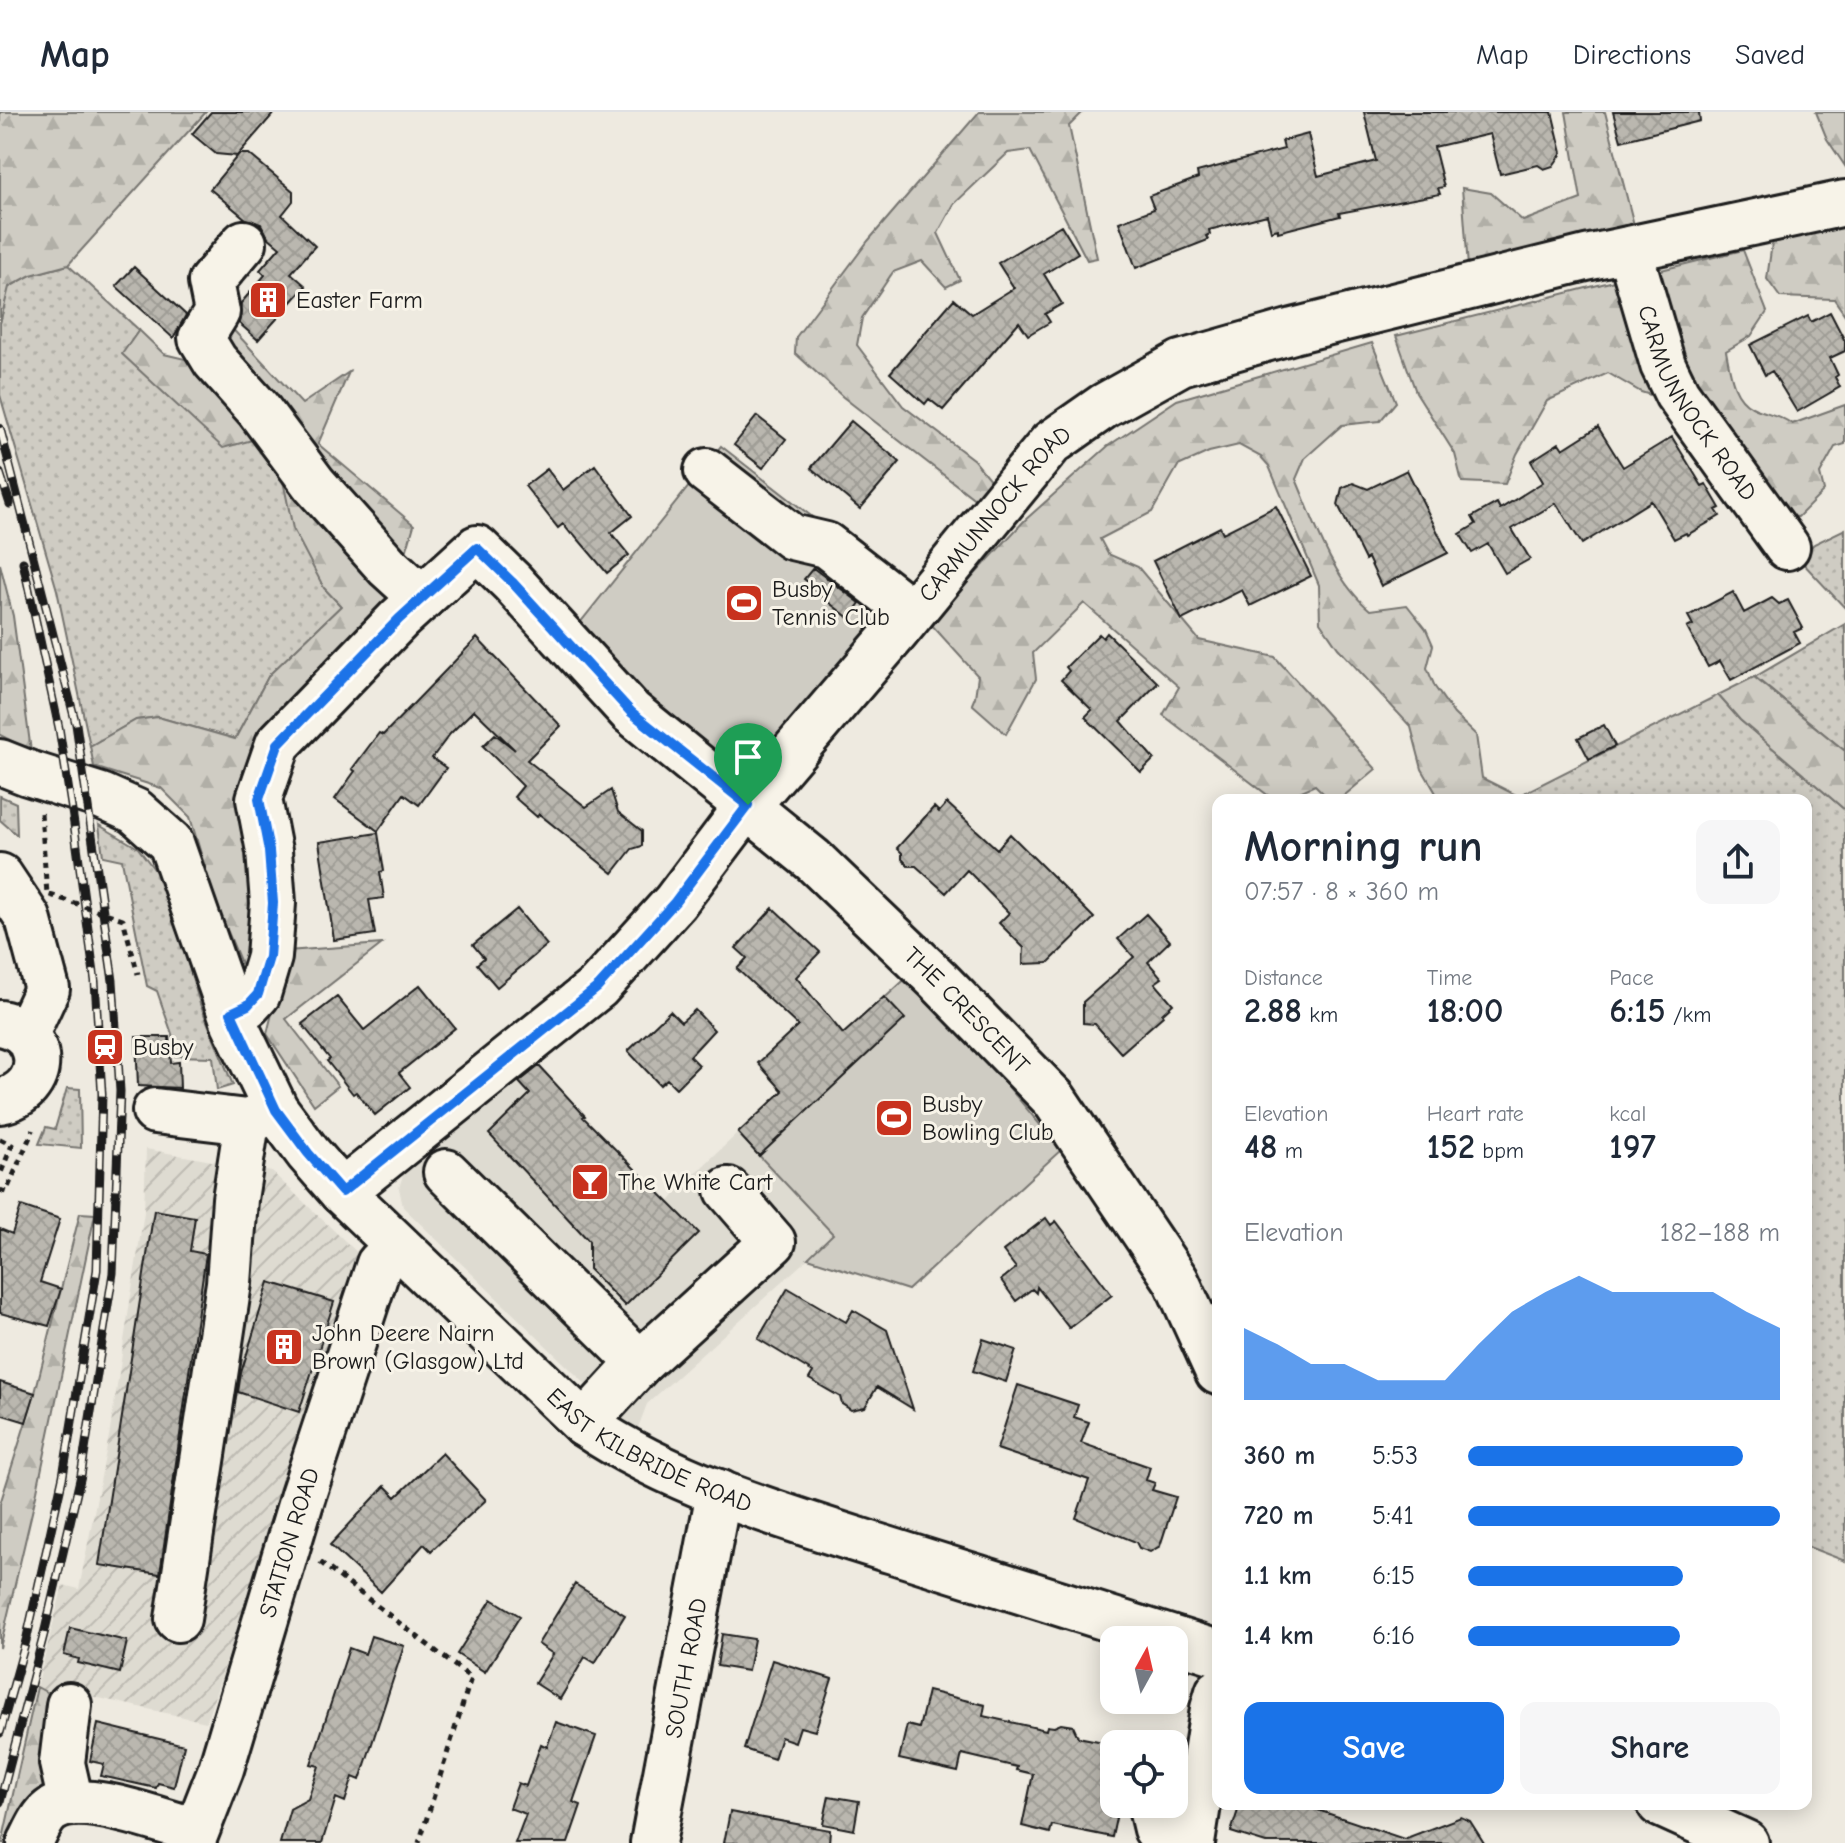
<!DOCTYPE html>
<html lang="en">
<head>
<meta charset="utf-8">
<style>
	:root { --surface:#fff; --page:#f6f6f7; --text:#1f2937; --muted:#747a83; --line:#e0e1e3; --accent:#1a73e8 }
	body { margin:0; font-family:"Comic Neue",sans-serif; background:var(--page); color:var(--text); height:100vh; display:flex; flex-direction:column; font-size:30px; white-space:nowrap }
	* { box-sizing:border-box; margin:0 }
	p { font-size:26px; color:var(--muted) }
	.icon { flex:none; width:44px; height:44px; fill:none; stroke:currentColor; stroke-width:2; stroke-linecap:round; stroke-linejoin:round }
	.map { position:relative; flex:1; overflow:hidden }
	.panel { position:absolute; left:1212px; top:682px; width:600px; height:1016px; display:flex; flex-direction:column; background:var(--surface); border-radius:16px; box-shadow:0 4px 20px #0003 }
	.panel>* { flex:none }
	.needle { width:52px; rotate:8deg }
	.controls { position:absolute; left:1100px; top:1514px; display:grid; gap:16px }
	.controls a { display:grid; place-items:center; width:88px; height:88px; border-radius:16px; background:var(--surface); box-shadow:0 4px 20px #0003; font-size:40px }
	.pin { position:absolute; display:grid; place-items:center; width:68px; height:68px; color:#fff; margin:-82px -34px; border-radius:50% 50% 50% 0; rotate:-45deg; box-shadow:0 0 8px #0007 }
	.pin .icon { rotate:45deg }
	.round { display:grid; place-items:center; flex:none; width:84px; height:84px; border-radius:16px; background:var(--page) }
	.head { display:flex; align-items:center; justify-content:space-between; height:136px; padding:0 32px }
	h1 { font-size:44px; font-weight:700; line-height:60px }
	.figures { display:grid; grid-template-columns:repeat(3,1fr); gap:12px; height:136px; padding:8px 32px }
	.figures div { display:grid; align-content:center }
	.figures b { font-size:34px; font-weight:700 }
	.figures small { font-size:22px; font-weight:400 }
	.figures p { font-size:22px }
	.chart { height:224px; padding:16px 32px }
	.chart p { display:flex; justify-content:space-between }
	.chart svg { width:100%; height:144px; margin-top:8px; fill:var(--accent); opacity:.7 }
	.action { display:flex; gap:16px; margin-top:auto; padding:16px 32px }
	.action a { flex:1; height:92px; border-radius:16px; background:var(--accent); color:#fff; font-size:32px; font-weight:700; line-height:92px; text-align:center }
	.action a+a { background:var(--page); color:var(--text) }
	ul { padding:0 32px; list-style:none; font-size:26px }
	li { display:grid; grid-template-columns:128px 96px 1fr; align-items:center; height:60px }
	li i { height:20px; border-radius:10px; background:var(--accent) }
	header { display:flex; align-items:center; gap:48px; box-sizing:border-box; height:112px; padding:0 40px; background:var(--surface); border-bottom:2px solid var(--line) }
	header strong { font-size:38px }
	nav { display:flex; gap:44px; margin-inline-start:auto; font-size:28px }
	.map>svg:first-child { display:block }
</style>
</head>
<body>
<header>
<strong>Map</strong>
<nav><a>Map</a><a>Directions</a><a>Saved</a></nav>
</header>
<div class="map">
<svg width="1845" height="1731" viewBox="0 0 1845 1731">
	<defs>
		<pattern id="industrial-furrows" width="10" height="10" patternUnits="userSpaceOnUse" patternTransform="scale(2)"><rect width="10" height="10" fill="#dedbd1"/><path d="M-1 1l2-2M0 10L10 0M9 11l2-2" fill="none" stroke="#bebbb3"/></pattern>
		<pattern id="grass-dots" width="8" height="8" patternUnits="userSpaceOnUse" patternTransform="scale(2)"><rect width="8" height="8" fill="#cfccc3"/><path d="M2 2h.1M6 6h.1" fill="none" stroke="#b1afa7" stroke-width="1.8" stroke-linecap="round"/></pattern>
		<pattern id="forest-firs" width="22" height="20" patternUnits="userSpaceOnUse" patternTransform="scale(2)"><rect width="22" height="20" fill="#cfccc3"/><path d="M5 1l3.5 6h-7zM16 11l3.5 6h-7z" fill="#b1afa7"/></pattern>
		<pattern id="building-cross-hatch" width="8" height="8" patternUnits="userSpaceOnUse" patternTransform="scale(2)"><rect width="8" height="8" fill="#bab7af"/><path d="M0 0l8 8M0 8l8-8" fill="none" stroke="#9f9d96"/></pattern>
	</defs>
	<rect width="100%" height="100%" fill="#eeeae0"/>
	<filter id="ink" filterUnits="userSpaceOnUse"><feTurbulence type="fractalNoise" baseFrequency=".0125" numOctaves="2"/><feDisplacementMap in="SourceGraphic" scale="16" xChannelSelector="R" yChannelSelector="G"/><feConvolveMatrix kernelMatrix="1 2 1 2 8 2 1 2 1" color-interpolation-filters="sRGB"/></filter>
	<g filter="url(#ink)">
		<path fill="#dedbd1" d="M537,951L585,1004L583,1006L668,1091L681,1075L738,1021L834,1123L647,1292L636,1321L403,1095L399,1076L405,1057L425,1039L484,996Z"/>
		<path fill="url(#industrial-furrows)" d="M146,1037L272,1060L364,1147L206,1610L90,1584H53L37,1575L63,1473L79,1477L110,1319L144,1100Z"/>
		<path fill="url(#grass-dots)" stroke="#767470" stroke-width="2" d="M68,153L139,218L123,242L256,327L290,352L324,476L341,494L269,563L235,627L158,605L136,608L90,634L57,478L0,283V211L8,176L30,163Z
			M1845,417V496L1799,447L1814,432Z
			M1845,512V639L1755,565Z
			M1718,583L1740,608L1845,698V1449L1806,1434V688H1519L1518,684Z
			M0,684L16,691L17,723L0,708Z
			M99,713L138,736L157,761L168,784L200,892L233,973L217,978L213,945L174,944L172,922L157,879L147,874L122,748L103,744Z
			M67,976L80,977L81,1036L39,1032L46,1015L55,1017Z"/>
		<path fill="url(#forest-firs)" stroke="#767470" stroke-width="2" d="M0,0H206L68,153L31,163L9,175L0,211Z
			M979,0H1083L1069,14L1097,146L1087,148L1030,38L1008,41L954,92L938,121L960,168L946,175L922,149L893,160L862,206L857,233L903,294L974,348L991,369L976,388L843,285L795,241L796,225L868,129Z
			M1566,0H1605L1634,113L1468,155L1462,76L1491,81L1523,109L1581,87Z
			M1816,0H1845V54L1827,27Z
			M1845,110V203L1834,187L1780,185L1767,167L1772,131L1821,119Z
			M1743,138L1767,200L1751,224L1726,239C1730,258 1732,285 1752,295C1766,302 1779,302 1792,312L1845,293V332L1835,335L1820,362L1824,379L1798,405L1787,404L1672,243L1657,159Z
			M1618,168L1666,288L1641,280L1608,261L1547,289L1517,342L1505,372L1462,370L1455,342L1416,280L1396,224Z
			M226,210L302,292L349,260L318,332L414,413L391,492L278,613L256,771L248,868L215,789L190,705L161,676L94,655L90,634L136,608L158,605L235,627L269,563L341,494L324,476L293,417L281,359L256,327L223,336L122,242L139,218L164,242L193,249Z
			M1372,231L1396,290L1380,309L1342,313L1305,346L1296,367C1315,411 1332,467 1370,498L1407,493L1426,517L1433,533L1427,556L1435,575L1454,602L1476,623L1482,666L1518,684L1519,688H1440L1422,657L1411,615L1338,536L1320,510L1319,473L1269,354L1261,345L1239,333L1209,340L1178,354L1152,400L1100,427L1108,442L1138,455L1199,528L1275,545L1376,657L1339,688H1330L1315,673L1282,688H1274L1163,603L1179,575L1084,491L1033,541L1036,567L1006,622L972,592L975,585L978,564L930,511L1024,409L1108,334L1177,288Z
			M0,452L13,504L31,639L0,623Z
			M1754,565L1845,639V698L1740,608L1718,583Z
			M382,832L286,907L338,974L314,993L267,922L287,839Z
			M80,1101L95,1102L37,1379L0,1536V1392L35,1281Z
			M37,1575L53,1584L50,1681L19,1731H2Z"/>
		<path fill="#cfccc3" stroke="#767470" stroke-width="2" d="M721,334L905,477L745,673L734,669L576,516Z
			M913,860L1061,1038L908,1178L808,1146L833,1122L738,1021Z"/>
		<path fill="url(#building-cross-hatch)" stroke="#1c1c1c" stroke-width="2" d="M211,0H275L237,44L216,42L192,22Z
			M1364,0H1552L1562,41L1553,54L1544,57L1538,53L1500,62L1490,22L1434,35L1444,75L1438,76L1440,82L1339,101L1340,104L1278,120V117L1271,119L1267,103L1209,118L1210,122L1206,124L1208,128L1136,156L1119,110L1154,97L1149,84L1198,66L1197,60L1284,37L1282,29L1308,22L1318,64L1376,49Z
			M1613,0H1699L1700,9L1621,29Z
			M239,42H249L293,79V89L282,103L315,134L291,161L306,174L258,228L239,211L241,191L265,163L260,158L280,135L268,125L261,112L246,107L210,77Z
			M1061,113L1078,141L1044,162L1062,192L1045,202L1050,210L1028,223L1019,210L943,298L929,287L925,292L890,261L954,187L972,202L1014,176L998,151Z
			M134,155L186,203L173,226L116,174Z
			M1830,200L1845,229V239L1830,246L1838,263L1835,265L1840,275L1797,300L1772,259L1765,263L1750,233L1808,204L1811,210Z
			M757,304L786,327L763,356L734,333Z
			M851,309L900,350L860,397L811,356Z
			M1598,315L1623,355L1672,325L1702,374L1706,372L1720,396L1716,398L1720,404L1687,423L1686,421L1674,427L1651,389L1582,432L1556,391L1512,417L1530,447L1505,461L1488,432L1472,441L1460,422L1476,412L1472,405L1497,391L1500,397L1543,370L1531,349L1559,331L1563,337Z
			M595,353L632,404L611,421L629,443L607,461L573,421L571,422L563,412L558,416L525,374L547,357L563,378Z
			M1407,358L1448,441L1381,474L1368,446L1365,448L1338,393L1342,376L1353,371L1368,377Z
			M1276,394L1311,464L1250,494L1242,478L1182,508L1153,449L1220,415L1223,421Z
			M813,456L860,491L849,506L810,476L812,473L804,467Z
			M1733,480L1744,501L1772,486L1779,492L1788,488L1803,516L1794,520L1800,531L1731,568L1720,549L1708,555L1687,516L1693,513L1688,504Z
			M1107,521L1158,571L1121,609L1154,647L1141,660L1085,605L1092,598L1061,568L1069,559L1066,555L1099,522L1103,526Z
			M477,526L561,614L527,648L586,695L611,678L618,700L642,719V734L632,737L613,761L539,702L537,705L514,685L523,674L483,634L495,622L515,638L474,598L450,622L432,646L446,656L419,693L404,682L378,719L335,687L355,659L352,657L379,621L383,623Z
			M1604,613L1615,634L1589,647L1578,626Z
			M947,691L997,737L1010,722L1094,806L1048,851L1023,852L1024,836L999,811L1009,801L967,758L946,781L916,754H909L902,747V741L897,736L934,695L939,700Z
			M378,721L384,759L380,760L384,786L369,788L375,822L334,828L319,730Z
			M773,796L820,840L796,865L843,922L884,885L905,907L759,1044L738,1021L783,979L758,951L798,914L737,857L747,846L736,836Z
			M517,797L547,833L497,875L477,852L484,846L473,833Z
			M1146,802L1170,829L1148,850L1162,866L1155,871L1173,892L1162,902L1163,904L1121,941L1095,912L1083,911V890L1134,845L1118,827Z
			M420,873L455,916L399,961L410,975L375,1003L356,980L353,982L327,949L330,947L302,912L337,885L364,918Z
			M695,898L714,918L690,944L699,953L676,976L667,967L660,973L628,939L670,899L681,910Z
			M136,925H169L171,951L179,950L180,976L138,974Z
			M539,954L585,1004L583,1005L699,1121L625,1194L589,1157V1129L489,1022L530,982L519,970Z
			M21,1094L60,1107L40,1170L61,1177L49,1214L0,1201V1117L12,1122Z
			M154,1098L195,1105L190,1139L206,1142L160,1462L99,1453Z
			M1046,1106L1051,1113L1056,1109L1112,1183L1069,1216L1037,1175L1036,1181L1032,1177L1016,1189L1001,1168L1016,1156L1003,1139Z
			M269,1170L334,1190L299,1300L238,1280L241,1261Z
			M788,1176L846,1210L853,1198L887,1218L913,1297L877,1275L865,1295L851,1298L842,1292L840,1285L809,1267L813,1260L758,1227Z
			M983,1227L1016,1238L1006,1270L973,1259Z
			M0,1270L35,1281L26,1310L0,1302Z
			M1018,1273L1078,1293L1074,1305L1089,1310L1081,1331L1150,1355L1146,1368L1155,1371L1152,1378L1176,1385L1160,1434L1150,1440L1139,1436L1136,1430L1076,1406L1089,1368L997,1337Z
			M442,1341L486,1388L431,1439L424,1432L381,1480L330,1433L385,1374L396,1385Z
			M575,1472L625,1503L595,1551L585,1545L560,1587L535,1571L553,1542L538,1532Z
			M492,1487L520,1504L485,1560L457,1542Z
			M70,1516L127,1529L120,1561L78,1551L79,1547L64,1543Z
			M722,1522L754,1527L748,1559L717,1554Z
			M371,1524L404,1534L360,1668L353,1665L345,1690L336,1686L322,1731H280L290,1697L308,1687L319,1654L311,1652L349,1536L365,1542Z
			M772,1548L832,1567L815,1619L800,1615L795,1630L781,1625L774,1647L744,1637Z
			M928,1579L985,1593L983,1604L1046,1618L1047,1614L1054,1615L1061,1612L1073,1614L1078,1625L1114,1632V1692H1119L1112,1725L1052,1713L1050,1721L1022,1714L1033,1662L1016,1658L1017,1655L962,1642L958,1660L899,1647L907,1613L919,1616Z
			M556,1610L596,1624L573,1690L581,1693L568,1731H515L526,1702L509,1696L518,1671L526,1674L541,1632L547,1635Z
			M98,1612L184,1633L174,1675L158,1671L156,1676L101,1664L104,1652L90,1649Z
			M829,1684L859,1689L854,1718L823,1712Z
			M1240,1692H1300L1404,1727L1461,1705L1470,1709L1484,1731H1266L1231,1720Z
			M730,1700L830,1718L829,1731H724Z"/>
		<g fill="none" stroke-linecap="round" stroke-linejoin="round">
			<defs>
				<g id="minor">
					<path d="M244,131L211,170L217,200L201,226L215,249L258,297L314,372L388,455L422,486"/>
					<path id="s1" d="M1629,137L1663,253L1677,282L1787,435"/>
					<path d="M707,359L792,425L826,433L912,500"/>
					<path d="M0,764L28,806L47,877L26,922"/>
					<path id="s2" d="M231,901L248,893L258,882L269,845L273,791L269,739L259,687L278,632L399,507L477,436L512,470L631,600L813,748L938,868L1054,987L1176,1168L1218,1260"/>
					<path d="M0,911C49,919 48,980 0,989"/>
					<path d="M155,999L247,1010L274,999"/>
					<path d="M446,1060L640,1251"/>
					<path d="M584,1312L640,1251L773,1130L728,1078"/>
					<path d="M178,1507L229,1171L235,1087L247,1010"/>
					<path d="M69,1593L62,1651L71,1691"/>
					<path d="M1150,1692L1156,1717L1168,1731"/>
					<path d="M30,1731C35,1722 41,1706 50,1699C79,1676 163,1710 196,1719"/>
					<path id="s3" d="M192,1731L221,1657L303,1383L379,1152L397,1134"/>
					<path id="s4" d="M653,1731L719,1380"/>
					<path d="M1192,1731L1213,1597L1218,1580"/>
				</g>
				<g id="major">
					<path id="s5" d="M0,650L28,661L101,684L135,699L171,731L234,911L276,998L308,1041L342,1080L584,1312C676,1374 788,1406 893,1439C1001,1473 1109,1507 1218,1541"/>
					<path id="s6" d="M342,1080L598,875L675,790L748,693L897,519L1051,331L1104,294L1181,251L1293,219L1586,146L1845,91"/>
					<path d="M1660,1692L1746,1731"/>
				</g>
			</defs>
			<use href="#minor" stroke="#1c1c1c" stroke-width="50"/>
			<use href="#major" stroke="#1c1c1c" stroke-width="50"/>
			<path stroke="#1c1c1c" stroke-width="5" stroke-dasharray="6 6" stroke-linecap="butt" d="M0,1027L12,1033L0,1063
				M0,1078L6,1080L33,1018
				M320,1450L471,1566L419,1731"/>
			<use href="#minor" stroke="#f7f3e8" stroke-width="44"/>
			<use href="#major" stroke="#f7f3e8" stroke-width="44"/>
			<defs>
				<path id="rail" d="M0,316L76,612L113,869L120,979L113,1161L81,1363L45,1518L0,1690
					M0,361L10,392
					M0,1621L27,1525L63,1364L97,1158L102,982L95,869L74,712L59,616L23,450"/>
			</defs>
			<use href="#rail" stroke="#1c1c1c" stroke-width="9"/>
			<use href="#rail" stroke="#f7f3e8" stroke-width="6" stroke-dasharray="18" stroke-linecap="butt"/>
			<path stroke="#1c1c1c" stroke-width="5" stroke-dasharray="6 6" stroke-linecap="butt" d="M41,701L47,782L123,807L138,862"/>
		</g>
	</g>
	<g fill="none" stroke-linecap="round" stroke-linejoin="round" filter="url(#ink)">
		<defs>
			<path id="route" d="M477,436L512,470L631,600L748,693L675,790L598,875L342,1080L308,1041L276,998L231,901L248,893L258,882L269,845L273,791L269,739L259,687L278,632L399,507Z"/>
		</defs>
		<use href="#route" stroke="#fff" stroke-width="16"/>
		<use href="#route" stroke="#1a73e8" stroke-width="10"/>
	</g>
	<defs>
		<symbol id="building-square" viewBox="-11 -11 22 22"><rect x="-9" y="-9" width="18" height="18" rx="4" fill="#c8321e" stroke="#f7f3e8"/><path d="M-4-6H4V6H1V3H-1V6H-4ZM-2.5-4.3h1.7v1.8h-1.7ZM.8-4.3h1.7v1.8H.8ZM-2.5-1h1.7V.8h-1.7ZM.8-1h1.7V.8H.8Z" fill="#fff"/></symbol>
		<symbol id="stadium-square" viewBox="-11 -11 22 22"><rect x="-9" y="-9" width="18" height="18" rx="4" fill="#c8321e" stroke="#f7f3e8"/><path d="M0-5a6.5 5 0 1 0 0 10a6.5 5 0 1 0 0-10ZM-3.5-1.8h7v3.6h-7Z" fill="#fff"/></symbol>
		<symbol id="station-square" viewBox="-11 -11 22 22"><rect x="-9" y="-9" width="18" height="18" rx="4" fill="#c8321e" stroke="#f7f3e8"/><path d="M-3-6H3Q5-6 5-4V2Q5 4 3 4L4.5 6H3L1.5 4h-3L-3 6H-4.5L-3 4Q-5 4-5 2V-4Q-5-6-3-6ZM-3.5-4v3h7v-3ZM-3.5 1v1.5H-2V1ZM2 1v1.5H3.5V1Z" fill="#fff"/></symbol>
		<symbol id="bar-square" viewBox="-11 -11 22 22"><rect x="-9" y="-9" width="18" height="18" rx="4" fill="#c8321e" stroke="#f7f3e8"/><path d="M-6-5H6L.8 .8V4.5H3.5V6h-7V4.5H-.8V.8Z" fill="#fff"/></symbol>
	</defs>
	<g fill-rule="evenodd">
		<use href="#building-square" x="246" y="166" width="44" height="44"/>
		<use href="#stadium-square" x="722" y="469" width="44" height="44"/>
		<use href="#station-square" x="83" y="913" width="44" height="44"/>
		<use href="#stadium-square" x="872" y="984" width="44" height="44"/>
		<use href="#bar-square" x="568" y="1048" width="44" height="44"/>
		<use href="#building-square" x="262" y="1213" width="44" height="44"/>
	</g>
	<g text-anchor="middle" dominant-baseline="central" stroke-width="6" stroke-linejoin="round" paint-order="stroke">
		<g font-size="24" fill="#1c1c1c" stroke="#f7f3e8" text-anchor="start">
			<text x="296" y="188">Easter Farm</text>
			<text x="772" y="477">Busby<tspan x="772" dy="28">Tennis Club</tspan></text>
			<text x="133" y="935">Busby</text>
			<text x="922" y="992">Busby<tspan x="922" dy="28">Bowling Club</tspan></text>
			<text x="618" y="1070">The White Cart</text>
			<text x="312" y="1221">John Deere Nairn<tspan x="312" dy="28">Brown (Glasgow) Ltd</tspan></text>
		</g>
		<g font-size="24" fill="#1c1c1c" stroke="#f7f3e8">
			<text stroke="none"><textPath href="#s1" startOffset="170">CARMUNNOCK ROAD</textPath></text>
			<text stroke="none"><textPath href="#s6" startOffset="946">CARMUNNOCK ROAD</textPath></text>
			<text stroke="none"><textPath href="#s2" startOffset="1244">THE CRESCENT</textPath></text>
			<text stroke="none"><textPath href="#s5" startOffset="990">EAST KILBRIDE ROAD</textPath></text>
			<text stroke="none"><textPath href="#s3" startOffset="316">STATION ROAD</textPath></text>
			<text stroke="none"><textPath href="#s4" startOffset="178">SOUTH ROAD</textPath></text>
		</g>
	</g>
</svg>
<div class="controls">
<a><svg class="needle" viewBox="-14 -14 28 28"><path d="M0-13l5 13h-10z" fill="#e53935"/><path d="M0 13l5-13h-10z" fill="#747a83"/></svg></a>
<a><svg class="icon" aria-label="locate" viewBox="0 0 24 24"><circle cx="12" cy="12" r="6"/><path d="M12 2v4M12 18v4M2 12h4M18 12h4"/></svg></a>
</div>
<div class="pin" style="left:748px;top:693px;background:#1e9e55"><svg class="icon" aria-label="arrive" viewBox="0 0 24 24"><path d="M6 21V4h12l-3 4 3 4H6"/></svg></div>
<section class="panel">
<div class="head"><div><h1>Morning run</h1><p>07:57 · 8 × 360 m</p></div><a class="round"><svg class="icon" aria-label="share" viewBox="0 0 24 24"><path d="M12 15V3M7 8l5-5 5 5M5 13v7h14v-7"/></svg></a></div>
<div class="figures">
<div><p>Distance</p><b>2.88<small> km</small></b></div>
<div><p>Time</p><b>18:00</b></div>
<div><p>Pace</p><b>6:15<small> /km</small></b></div>
</div>
<div class="figures">
<div><p>Elevation</p><b>48<small> m</small></b></div>
<div><p>Heart rate</p><b>152<small> bpm</small></b></div>
<div><p>kcal</p><b>197</b></div>
</div>
<div class="chart"><p><span>Elevation</span>182–188 m</p>
<svg viewBox="0 0 160 44" preserveAspectRatio="none"><path d="M0 44V22L10 27L20 33L30 33L40 38L50 38L60 38L70 27L80 17L90 11L100 6L110 11L120 11L130 11L140 11L150 17L160 22V44z"/></svg>
</div>
<ul>
<li><b>360 m</b>5:53<i style="width:88%"></i></li>
<li><b>720 m</b>5:41<i style="width:100%"></i></li>
<li><b>1.1 km</b>6:15<i style="width:69%"></i></li>
<li><b>1.4 km</b>6:16<i style="width:68%"></i></li>
</ul>
<div class="action"><a>Save</a><a>Share</a></div>
</section>
</div>
</body>
</html>
